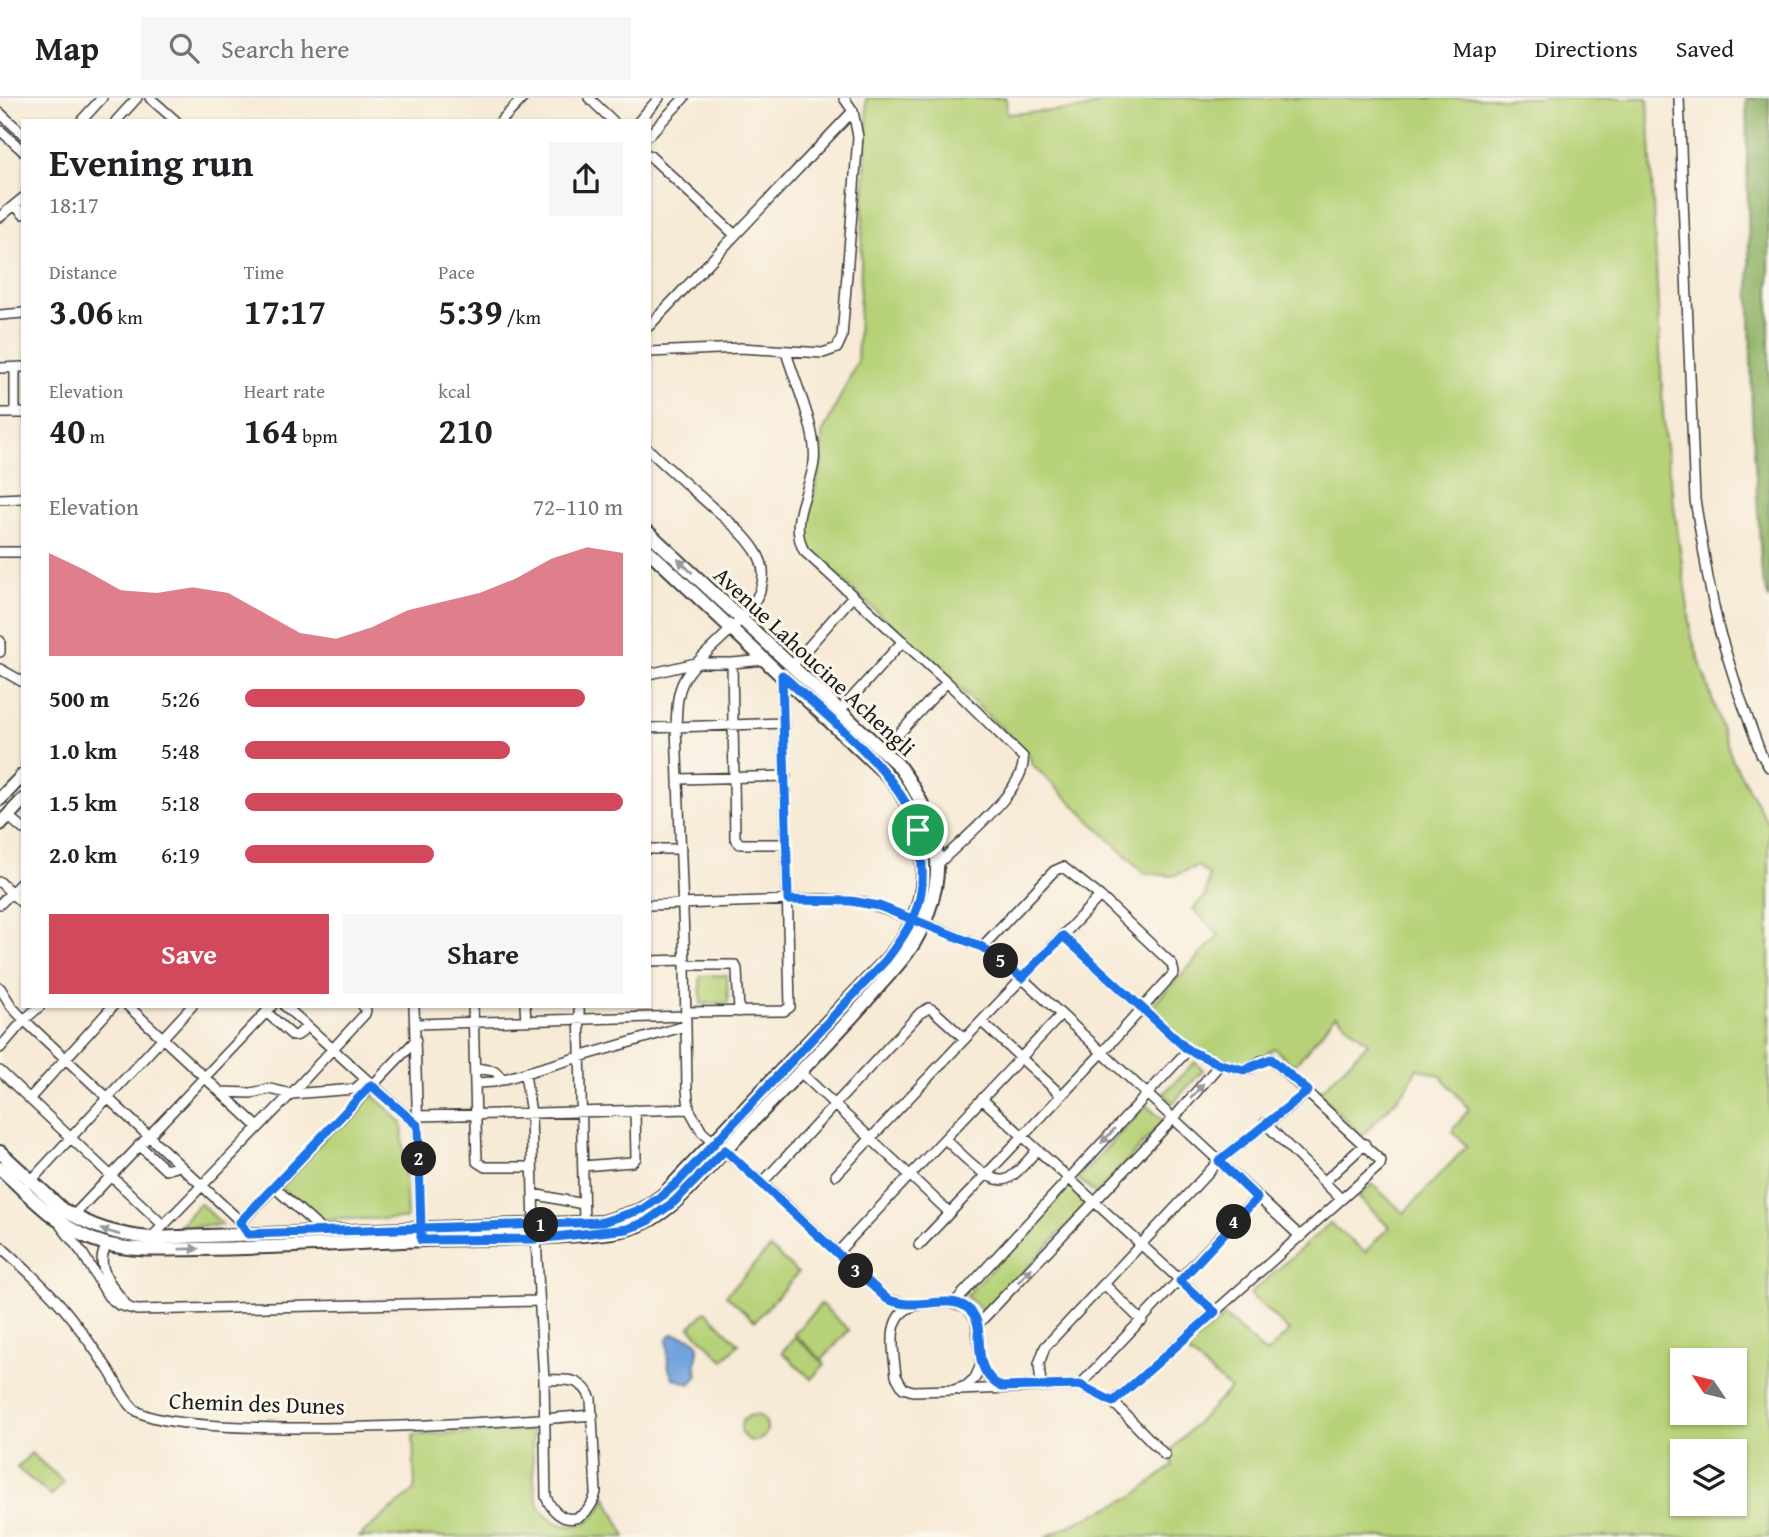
<!DOCTYPE html>
<html lang="en">
<head>
<meta charset="utf-8">
<style>
	:root { --surface:#fff; --page:#f6f6f6; --text:#202124; --muted:#757577; --line:#e0e0e0; --accent:#d1495b }
	body { margin:0; font-family:"Gentium Book Plus",serif; background:var(--page); color:var(--text); height:100vh; display:flex; flex-direction:column; font-size:26px; white-space:nowrap }
	* { box-sizing:border-box; margin:0 }
	p { font-size:23px; color:var(--muted) }
	.icon { flex:none; width:38px; height:38px; fill:none; stroke:currentColor; stroke-width:2; stroke-linecap:round; stroke-linejoin:round }
	.map { position:relative; flex:1; overflow:hidden }
	.drawer { position:absolute; left:21px; top:21px; width:630px; height:889px; display:flex; flex-direction:column; background:var(--surface); border-radius:0px; box-shadow:0 2px 5px #0004 }
	.drawer>* { flex:none }
	.needle { width:46px; rotate:305deg }
	.controls { position:absolute; left:1670px; top:1250px; display:grid; gap:14px }
	.controls a { display:grid; place-items:center; width:77px; height:77px; border-radius:0px; background:var(--surface); box-shadow:0 2px 5px #0004; font-size:35px }
	.pin { position:absolute; display:grid; place-items:center; width:60px; height:60px; color:#fff; margin:-30px; border:4px solid #fff; border-radius:50%; box-shadow:0 2px 7px #0007 }
	.km { position:absolute; width:35px; height:35px; margin:-18px; border-radius:50%; background:#222; color:#fff; font-size:19px; line-height:35px; text-align:center }
	.round { display:grid; place-items:center; flex:none; width:74px; height:74px; border-radius:0px; background:var(--page) }
	.head { display:flex; align-items:center; justify-content:space-between; height:119px; padding:0 28px }
	h1 { font-size:38px; font-weight:600; line-height:52px }
	.metrics { display:grid; grid-template-columns:repeat(3,1fr); gap:10px; height:119px; padding:7px 28px }
	.metrics div { display:grid; align-content:center }
	.metrics b { font-size:35px; font-weight:600 }
	.metrics small { font-size:19px; font-weight:400 }
	.metrics p { font-size:19px }
	.chart { height:196px; padding:14px 28px }
	.chart p { display:flex; justify-content:space-between }
	.chart svg { width:100%; height:126px; margin-top:7px; fill:var(--accent); opacity:.7 }
	.cta { display:flex; gap:14px; margin-top:auto; padding:14px 28px }
	.cta a { flex:1; height:80px; border-radius:0px; background:var(--accent); color:#fff; font-size:28px; font-weight:600; line-height:80px; text-align:center }
	.cta a+a { background:var(--page); color:var(--text) }
	ul { padding:0 28px; list-style:none; font-size:23px }
	li { display:grid; grid-template-columns:112px 84px 1fr; align-items:center; height:52px }
	li i { height:18px; border-radius:9px; background:var(--accent) }
	header { display:flex; align-items:center; gap:42px; box-sizing:border-box; height:98px; padding:0 35px; background:var(--surface); border-bottom:2px solid var(--line) }
	header strong { font-size:33px }
	nav { display:flex; gap:38px; margin-inline-start:auto; font-size:24px }
	.search { width:490px; height:63px; background:var(--page); display:flex; align-items:center; gap:18px; box-sizing:border-box; padding:0 24px; border-radius:0px; color:var(--muted); font-size:26px }
	.map>svg:first-child { display:block }
</style>
</head>
<body>
<header>
<strong>Map</strong>
<div class="search"><svg class="icon" aria-label="search" viewBox="0 0 24 24"><circle cx="10" cy="10" r="6"/><path d="M15 15l6 6"/></svg>Search here</div>
<nav><a>Map</a><a>Directions</a><a>Saved</a></nav>
</header>
<div class="map">
<svg width="1769" height="1439" viewBox="0 0 1769 1439">
	<rect width="100%" height="100%" fill="#fbf7ec"/>
	<filter id="ink" filterUnits="userSpaceOnUse"><feTurbulence type="fractalNoise" baseFrequency=".0143" numOctaves="2"/><feDisplacementMap in="SourceGraphic" scale="14" xChannelSelector="R" yChannelSelector="G"/><feConvolveMatrix kernelMatrix="1 2 1 2 8 2 1 2 1" color-interpolation-filters="sRGB"/></filter>
	<filter id="wash" filterUnits="userSpaceOnUse"><feTurbulence type="fractalNoise" baseFrequency=".00686" numOctaves="4" result="noise"/><feDisplacementMap in="SourceGraphic" scale="28" xChannelSelector="R" yChannelSelector="G"/><feGaussianBlur stdDeviation="1.57" result="paint"/><feColorMatrix in="noise" values="0 0 0 0 0 0 0 0 0 0 0 0 0 0 0 0 0 1.4 0 .05"/><feComposite in="paint" operator="in"/></filter>
	<g filter="url(#wash)">
		<rect width="100%" height="100%" fill="#f7ead6"/>
		<path fill="#b6d177" stroke="#69764a" stroke-width="2" fill-rule="evenodd" d="M866,0H1006L1007,16L1084,11L1113,0H1648L1664,335L1692,540L1732,661L1769,727V1439H1045L1134,1398L1172,1368L1171,1352L1230,1291L1185,1252L1225,1218L1266,1256L1289,1233L1250,1196L1330,1125L1365,1154L1389,1129L1358,1099L1372,1086L1404,1115L1467,1048L1452,1033L1469,1011L1441,978L1417,970L1407,990L1362,1038L1319,995L1368,945L1336,917L1294,968L1274,950L1253,964L1241,966L1187,948L1149,911L1219,837L1193,811L1205,798L1209,777L1197,768L1173,778L1144,775L1044,678L1032,666L1028,655L807,449L805,433L822,363V336L857,265L867,22ZM1682,1262H1734V1314H1682ZM1682,1353H1734V1405H1682Z
			M727,877L728,905L701,906L700,878Z
			M1195,964L1203,972L1173,1005L1164,995Z
			M369,993L402,1025L407,1118L405,1121H316L305,1114L280,1088Z
			M1146,1007L1164,1023L1096,1096L1078,1081Z
			M1071,1087L1089,1104L985,1215L966,1198Z
			M200,1105L223,1127L178,1129Z
			M770,1150L798,1175L755,1223L726,1197Z
			M821,1206L849,1232L822,1262L794,1236Z
			M706,1213L739,1246L723,1262L690,1229Z
			M795,1239L825,1266L811,1281L782,1254Z
			M741 1330a13 13 0 1 1 26 0a13 13 0 1 1-26 0Z
			M532,1332C533,1350 532,1389 538,1404C552,1439 600,1434 605,1397L626,1439H358L415,1392L413,1337Z
			M31,1355L64,1384L51,1398L17,1370Z"/>
		<path fill="#90b368" stroke="#566842" stroke-width="2" d="M1746,0H1769V502L1762,479L1752,317Z"/>
		<path fill="#73a3dd" stroke="#48607c" stroke-width="2" d="M672,1236C718,1243 688,1252 698,1278L690,1286L673,1280C665,1267 669,1255 667,1241Z"/>
	</g>
	<g filter="url(#ink)">
		<g fill="none" stroke-linecap="round" stroke-linejoin="round">
			<defs>
				<path id="street" d="M150,0L176,23
					M589,0L613,23
					M1679,0L1695,402L1708,480L1719,532L1739,596L1761,656L1769,669
					M0,15L23,36
					M81,23L102,0
					M116,23L137,0
					M501,23L523,0
					M639,23L659,0
					M0,32L23,53
					M649,37L684,0
					M649,57L735,137
					M15,107L23,116
					M0,119L23,100
					M0,217L23,215
					M649,228L853,13
					M649,254L741,250L823,255L837,250L842,239L858,39L853,13L844,0
					M786,254C795,285 818,334 814,364C810,394 788,423 804,453L947,584L1023,659C1028,691 958,745 936,768
					M0,270L23,269
					M15,270V315
					M0,315H23
					M649,352C670,372 692,391 713,410C728,423 744,435 755,452C790,503 704,544 684,582C676,597 677,613 676,629L685,867L687,991L689,1011L702,1034L762,1085L887,1201L913,1208
					M0,401L23,400
					M0,454H23
					M0,543V554
					M732,565L735,740L740,746H786
					M791,569L853,498
					M0,571L23,584
					M649,576L696,565H732L765,562
					M840,613L903,543
					M649,630L784,625
					M883,653L947,584
					M680,681L786,678
					M8,718L23,731
					M649,751H681
					M0,784L23,806
					M0,806L23,783
					M649,807L821,801L863,804L924,825L982,849L1022,880L1301,1139
					M1063,838L1188,952L1220,966L1244,972L1251,970L1261,963L1271,961L1381,1063L1380,1067L1113,1304
					M649,863L685,862
					M685,867H735L737,871L739,914
					M0,890L12,909L24,922L241,1124L248,1136
					M128,908L258,1029
					M285,908L418,1028
					M414,908L421,1133
					M473,908L477,1064L485,1069H531
					M525,908L526,922
					M579,908L584,1125
					M266,914L293,938L298,937L307,928
					M686,914L784,913L790,909L782,577
					M982,924L1061,997
					M415,926L686,918
					M0,950L24,922L40,908
					M476,970L495,973L503,982
					M0,973L163,1127
					M800,974L950,1115
					M525,976L531,1016L533,1096
					M477,985L494,984L685,928
					M220,994L251,995L270,991L291,996L355,991L365,982
					M30,1000L113,908
					M982,1001L1215,1214
					M418,1018L689,1011
					M1265,1025L1341,1101
					M945,1041C958,1052 991,1091 1009,1080C1019,1074 1029,1061 1037,1052
					M139,1047L166,1072L180,1068
					M583,1068L632,1064L636,1060L635,1012
					M836,1077L1100,798
					M1324,1084L1365,1046
					M29,1085L192,908
					M762,1085L920,915L929,910L933,912L965,941
					M274,1089L314,1125L321,1133
					M73,1118L272,908
					M241,1124L416,942
					M61,1128L83,1156L108,1198L119,1207L137,1212L539,1203
					M534,1128L533,1096L583,1106
					M151,1140L291,996L365,916L366,912L363,908
					M536,1141L544,1282L546,1399C559,1430 588,1427 596,1394L591,1301C582,1278 565,1282 544,1282
					M108,1147C91,1166 115,1193 128,1209
					M919,1147L1102,955L1174,875L1172,866L1100,798L1063,769L1054,773L982,849
					M0,1148C22,1168 45,1188 64,1211C80,1230 94,1251 108,1271C116,1283 123,1301 134,1311C174,1346 524,1323 593,1317
					M837,1155L1061,917
					M1104,1186L1142,1223
					M948,1204L966,1209L976,1221L981,1267L975,1280L966,1288L954,1292L913,1293L903,1290L896,1278C894,1255 884,1217 914,1208C924,1204 937,1205 948,1204Z
					M954,1205L1188,952
					M978,1226L1173,1021L1220,966
					M981,1267L988,1279L1001,1289
					M1041,1287L1039,1266L1045,1249L1219,1063L1308,994
					M1080,1287L1257,1099
					M959,1292L1080,1287L1113,1304L1165,1357"/>
				<path id="secondary" d="M0,701L23,677
					M0,726L23,702
					M0,1054L62,1111C91,1129 117,1137 151,1140L603,1124L643,1111L663,1097L886,862C893,853 901,845 906,835C935,785 925,725 890,680L649,453
					M0,1070C32,1100 62,1134 106,1146C136,1154 169,1151 200,1151C268,1150 335,1146 402,1143C456,1140 511,1142 565,1138C591,1136 622,1136 646,1124C673,1111 695,1084 716,1062C733,1043 751,1025 768,1007C806,967 845,929 880,887C892,873 906,859 915,843C925,827 931,808 935,790C944,745 924,702 898,667L649,435"/>
			</defs>
			<use href="#street" stroke="#3d3b38" stroke-width="12"/>
			<use href="#secondary" stroke="#3d3b38" stroke-width="16"/>
			<use href="#street" stroke="#fff" stroke-width="9"/>
			<use href="#secondary" stroke="#fff" stroke-width="12"/>
		</g>
		<defs><path id="oneway-solid" d="M-6-.8H1V-3.2L6.5 0L1 3.2V.8H-6Z" transform="scale(1.75)"/></defs>
		<g fill="#999">
			<use href="#oneway-solid" transform="translate(685 468) rotate(-136)"/>
			<use href="#oneway-solid" transform="translate(1197 993) rotate(-50)"/>
			<use href="#oneway-solid" transform="translate(1108 1038) rotate(133)"/>
			<use href="#oneway-solid" transform="translate(110 1134) rotate(-164)"/>
			<use href="#oneway-solid" transform="translate(189 1151) rotate(-1)"/>
			<use href="#oneway-solid" transform="translate(1025 1177) rotate(-46)"/>
		</g>
	</g>
	<g fill="none" stroke-linecap="round" stroke-linejoin="round" filter="url(#ink)">
		<defs>
			<path id="route" d="M918,732C927,793 924,812 886,862L679,1083L663,1097L643,1111L603,1124L248,1136L240,1124L371,987L418,1028L421,1130V1142L536,1141L627,1131L646,1124L674,1104L725,1052L887,1201C915,1214 946,1196 966,1209C993,1227 963,1266 1001,1289L1080,1287L1113,1304L1215,1214L1180,1183L1257,1100L1219,1063L1308,993L1271,961L1244,972L1220,966L1188,952L1063,838L1022,880L982,849L879,808L851,803L788,802L782,577C828,620 898,672 918,732"/>
		</defs>
		<use href="#route" stroke="#fff" stroke-width="14"/>
		<use href="#route" stroke="#1a73e8" stroke-width="9"/>
	</g>
	<g text-anchor="middle" dominant-baseline="central" stroke-width="6" stroke-linejoin="round" paint-order="stroke">
		<g font-size="23" fill="#1c1c1c" stroke="#fbf7ec">
			<text transform="translate(815 563) rotate(43)">Avenue Lahoucine Achengli</text>
			<text transform="translate(257 1305) rotate(2)">Chemin des Dunes</text>
		</g>
	</g>
</svg>
<div class="controls">
<a><svg class="needle" viewBox="-14 -14 28 28"><path d="M0-13l5 13h-10z" fill="#e53935"/><path d="M0 13l5-13h-10z" fill="#757577"/></svg></a>
<a><svg class="icon" aria-label="layers" viewBox="0 0 24 24"><path d="M12 4l9 5-9 5-9-5zM3 14l9 5 9-5"/></svg></a>
</div>
<div class="pin" style="left:918px;top:732px;background:#1e9e55"><svg class="icon" aria-label="arrive" viewBox="0 0 24 24"><path d="M6 21V4h12l-3 4 3 4H6"/></svg></div>
<b class="km" style="left:541px;top:1127px">1</b>
<b class="km" style="left:419px;top:1061px">2</b>
<b class="km" style="left:856px;top:1173px">3</b>
<b class="km" style="left:1234px;top:1124px">4</b>
<b class="km" style="left:1001px;top:863px">5</b>
<section class="drawer">
<div class="head"><div><h1>Evening run</h1><p>18:17</p></div><a class="round"><svg class="icon" aria-label="share" viewBox="0 0 24 24"><path d="M12 15V3M7 8l5-5 5 5M5 13v7h14v-7"/></svg></a></div>
<div class="metrics">
<div><p>Distance</p><b>3.06<small> km</small></b></div>
<div><p>Time</p><b>17:17</b></div>
<div><p>Pace</p><b>5:39<small> /km</small></b></div>
</div>
<div class="metrics">
<div><p>Elevation</p><b>40<small> m</small></b></div>
<div><p>Heart rate</p><b>164<small> bpm</small></b></div>
<div><p>kcal</p><b>210</b></div>
</div>
<div class="chart"><p><span>Elevation</span>72–110 m</p>
<svg viewBox="0 0 160 44" preserveAspectRatio="none"><path d="M0 44V8L10 14L20 21L30 22L40 20L50 22L60 29L70 36L80 38L90 34L100 28L110 25L120 22L130 17L140 10L150 6L160 8V44z"/></svg>
</div>
<ul>
<li><b>500 m</b>5:26<i style="width:90%"></i></li>
<li><b>1.0 km</b>5:48<i style="width:70%"></i></li>
<li><b>1.5 km</b>5:18<i style="width:100%"></i></li>
<li><b>2.0 km</b>6:19<i style="width:50%"></i></li>
</ul>
<div class="cta"><a>Save</a><a>Share</a></div>
</section>
</div>
</body>
</html>
